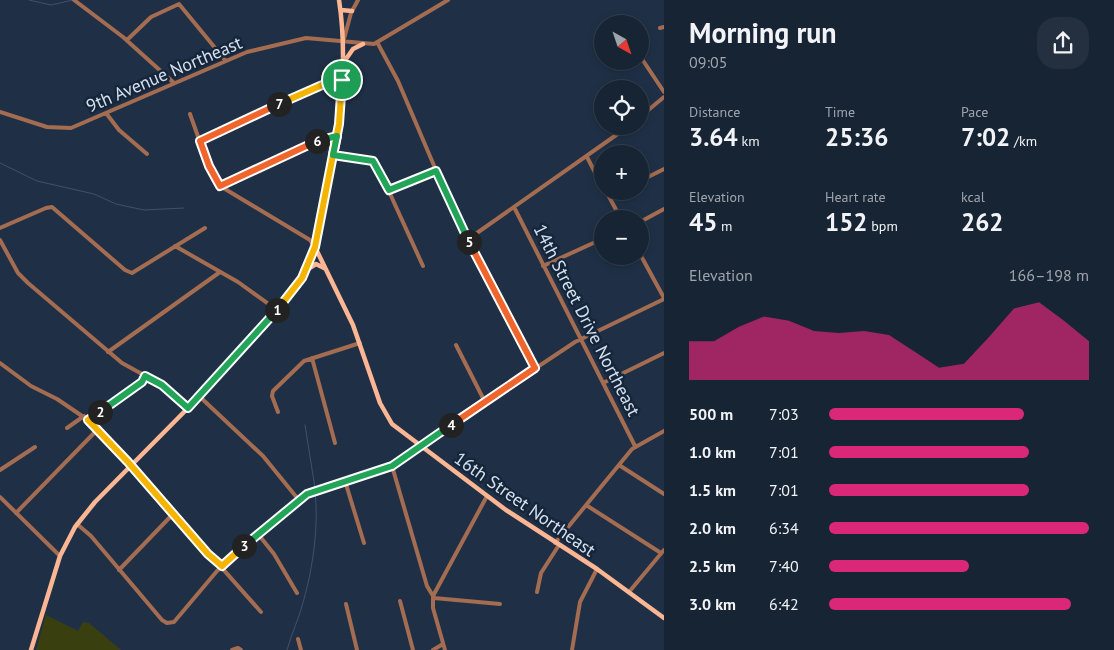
<!DOCTYPE html>
<html lang="en">
<head>
<meta charset="utf-8">
<style>
	:root { --surface:#172434; --page:#243040; --text:#f1f3f6; --muted:#9ea4ac; --line:#36414f; --accent:#db2777 }
	body { margin:0; font-family:"PT Sans",sans-serif; background:var(--page); color:var(--text); height:100vh; display:flex; flex-direction:column; font-size:19px; white-space:nowrap }
	* { box-sizing:border-box; margin:0 }
	p { font-size:16px; color:var(--muted) }
	.icon { flex:none; width:28px; height:28px; fill:none; stroke:currentColor; stroke-width:2; stroke-linecap:round; stroke-linejoin:round }
	.map { position:relative; flex:1; overflow:hidden }
	.drawer { display:flex; flex-direction:column; background:var(--surface); width:450px }
	.drawer>* { flex:none }
	.needle { width:32px; rotate:140deg }
	.buttons { position:absolute; left:594px; top:15px; display:grid; gap:10px }
	.buttons a { display:grid; place-items:center; width:55px; height:55px; border-radius:50%; background:var(--surface); box-shadow:0 2px 8px #0003,0 0 0 1px var(--line); font-size:25px }
	.pin { position:absolute; display:grid; place-items:center; width:42px; height:42px; color:#fff; margin:-21px; border:2px solid #fff; border-radius:50%; box-shadow:0 1px 5px #0007 }
	.km { position:absolute; width:25px; height:25px; margin:-12px; border-radius:50%; background:#222; color:#fff; font-size:14px; line-height:25px; text-align:center }
	.round { display:grid; place-items:center; flex:none; width:52px; height:52px; border-radius:20px; background:var(--page) }
	.summary { display:flex; align-items:center; justify-content:space-between; height:85px; padding:0 25px }
	h1 { font-size:28px; font-weight:600; line-height:38px }
	.figures { display:grid; grid-template-columns:repeat(3,1fr); gap:8px; height:85px; padding:5px 25px }
	.figures div { display:grid; align-content:center }
	.figures b { font-size:25px; font-weight:600 }
	.figures small { font-size:14px; font-weight:400 }
	.figures p { font-size:14px }
	.chart { height:140px; padding:10px 25px }
	.chart p { display:flex; justify-content:space-between }
	.chart svg { width:100%; height:90px; margin-top:5px; fill:var(--accent); opacity:.7 }
	ul { padding:0 25px; list-style:none; font-size:16px }
	li { display:grid; grid-template-columns:80px 60px 1fr; align-items:center; height:38px }
	li i { height:12px; border-radius:6px; background:var(--accent) }
	main { display:flex; flex:1; min-height:0 }
	.map>svg:first-child { display:block }
</style>
</head>
<body>
<main>
<div class="map">
<svg width="664" height="650" viewBox="0 0 664 650">
	<rect width="100%" height="100%" fill="#1f3046"/>
	<path fill="#3a3f0f" d="M46,615L78,631L83,622L89,623L121,650H36Z"/>
	<g fill="none" stroke-linecap="round" stroke-linejoin="round">
		<path stroke="#40506d" stroke-width="1" d="M29,0L51,5L73,0
			M0,163L37,181L94,194L116,204L144,210L184,208
			M305,425L315,488
			M287,650C292,632 300,616 304,599C313,567 319,525 315,492"/>
		<path stroke="#a46c50" stroke-width="4" d="M74,0L123,37L174,83
			M660,28L664,27
			M344,39L351,13L358,0
			M127,40L151,17L179,4L225,60
			M377,42L398,81L458,222L535,368
			M640,56L664,92
			M0,112L47,127L71,128L247,52L306,38L374,44L448,0
			M106,113L119,130L147,154
			M190,114L206,159L220,186L310,240L315,247
			M640,117L664,97
			M200,141L329,82L342,80
			M333,155L365,159L376,163L423,266
			M587,157L602,186
			M640,181L664,169
			M220,186L326,137L337,135
			M389,190L436,171
			M606,191L621,219
			M514,207L635,446
			M640,222L664,209
			M0,228L46,208L52,207L125,270L132,273L205,228
			M0,240L18,273L28,283L122,363L162,385L188,408
			M467,240L629,126
			M175,246L238,282L277,310
			M640,254L664,298
			M543,266L602,239
			M456,345L485,402
			M108,352L220,272
			M312,358L335,443
			M0,363L31,386L57,399L88,420L128,462L261,612
			M603,383L664,353
			M199,396L263,456L298,499
			M278,412L272,396L273,391L304,361L360,343
			M88,420L142,382L145,376
			M67,428L84,416
			M619,465L664,494
			M392,466L427,586L433,596V608L445,650
			M0,470L35,447
			M345,481L364,543
			M487,496L433,596L434,598L500,604
			M0,497L60,556
			M586,505L661,553
			M16,513L97,430
			M77,524L91,536L162,620L167,623L174,622L217,571L301,497L316,490L399,462L425,442L575,342L664,299
			M258,534L274,554L297,593
			M555,543L632,449L664,431
			M119,570L173,514
			M537,592L541,573L559,545
			M629,592L664,550
			M400,601L413,650
			M346,604L357,650
			M298,639L301,650
			M232,650L238,648L241,650
			M433,650L443,644
			M572,650L580,602L597,569"/>
		<path stroke="#fcb693" stroke-width="4.5" d="M341,10L352,11
			M344,62L353,49L363,44
			M315,247L353,325L380,403L392,424L506,510L597,569L664,618
			M308,269L316,264L324,268
			M31,650L60,556L75,527L95,502L188,408L287,298L302,278L315,247C331,165 352,84 339,0"/>
	</g>
	<g fill="none" stroke-linecap="round" stroke-linejoin="round">
		<defs>
			<path id="split-1" d="M277,310L302,278L315,247L339,124L342,80"/>
			<path id="split-2" d="M100,412L142,382L145,376L162,385L188,408L277,310"/>
			<path id="split-3" d="M100,412L88,420L128,462L208,554L222,566L244,546"/>
			<path id="split-4" d="M244,546L307,494L392,466L451,425"/>
			<path id="split-5" d="M451,425L535,368L469,242"/>
			<path id="split-6" d="M317,141L337,136L333,155L373,161L389,190L436,171L469,242"/>
			<path id="split-7" d="M279,104L200,141L209,166L220,186L317,141"/>
			<path id="split-8" d="M279,104L329,82L342,80"/>
		</defs>
		<use href="#split-1" stroke="#fff" stroke-width="10"/>
		<use href="#split-2" stroke="#fff" stroke-width="10"/>
		<use href="#split-3" stroke="#fff" stroke-width="10"/>
		<use href="#split-4" stroke="#fff" stroke-width="10"/>
		<use href="#split-5" stroke="#fff" stroke-width="10"/>
		<use href="#split-6" stroke="#fff" stroke-width="10"/>
		<use href="#split-7" stroke="#fff" stroke-width="10"/>
		<use href="#split-8" stroke="#fff" stroke-width="10"/>
		<use href="#split-1" stroke="#f5b400" stroke-width="6"/>
		<use href="#split-2" stroke="#22a559" stroke-width="6"/>
		<use href="#split-3" stroke="#f5b400" stroke-width="6"/>
		<use href="#split-4" stroke="#22a559" stroke-width="6"/>
		<use href="#split-5" stroke="#f0652b" stroke-width="6"/>
		<use href="#split-6" stroke="#22a559" stroke-width="6"/>
		<use href="#split-7" stroke="#f0652b" stroke-width="6"/>
		<use href="#split-8" stroke="#f5b400" stroke-width="6"/>
	</g>
	<g text-anchor="middle" dominant-baseline="central" stroke-width="5" stroke-linejoin="round" paint-order="stroke">
		<g font-size="18" fill="#d6e0ef" stroke="#15263b">
			<text transform="translate(164 74) rotate(-23)">9th Avenue Northeast</text>
			<text transform="translate(587 320) rotate(63)">14th Street Drive Northeast</text>
			<text transform="translate(525 504) rotate(35)">16th Street Northeast</text>
		</g>
	</g>
</svg>
<div class="buttons">
<a><svg class="needle" viewBox="-14 -14 28 28"><path d="M0-13l5 13h-10z" fill="#e53935"/><path d="M0 13l5-13h-10z" fill="#9ea4ac"/></svg></a>
<a><svg class="icon" aria-label="locate" viewBox="0 0 24 24"><circle cx="12" cy="12" r="6"/><path d="M12 2v4M12 18v4M2 12h4M18 12h4"/></svg></a>
<a>+</a>
<a>−</a>
</div>
<div class="pin" style="left:342px;top:80px;background:#1e9e55"><svg class="icon" aria-label="arrive" viewBox="0 0 24 24"><path d="M6 21V4h12l-3 4 3 4H6"/></svg></div>
<b class="km" style="left:277px;top:310px">1</b>
<b class="km" style="left:100px;top:412px">2</b>
<b class="km" style="left:244px;top:546px">3</b>
<b class="km" style="left:451px;top:425px">4</b>
<b class="km" style="left:469px;top:242px">5</b>
<b class="km" style="left:317px;top:141px">6</b>
<b class="km" style="left:279px;top:104px">7</b>
</div>
<section class="drawer">
<div class="summary"><div><h1>Morning run</h1><p>09:05</p></div><a class="round"><svg class="icon" aria-label="share" viewBox="0 0 24 24"><path d="M12 15V3M7 8l5-5 5 5M5 13v7h14v-7"/></svg></a></div>
<div class="figures">
<div><p>Distance</p><b>3.64<small> km</small></b></div>
<div><p>Time</p><b>25:36</b></div>
<div><p>Pace</p><b>7:02<small> /km</small></b></div>
</div>
<div class="figures">
<div><p>Elevation</p><b>45<small> m</small></b></div>
<div><p>Heart rate</p><b>152<small> bpm</small></b></div>
<div><p>kcal</p><b>262</b></div>
</div>
<div class="chart"><p><span>Elevation</span>166–198 m</p>
<svg viewBox="0 0 160 44" preserveAspectRatio="none"><path d="M0 44V25L10 25L20 18L30 13L40 15L50 20L60 21L70 20L80 22L90 30L100 38L110 36L120 23L130 9L140 6L150 15L160 25V44z"/></svg>
</div>
<ul>
<li><b>500 m</b>7:03<i style="width:75%"></i></li>
<li><b>1.0 km</b>7:01<i style="width:77%"></i></li>
<li><b>1.5 km</b>7:01<i style="width:77%"></i></li>
<li><b>2.0 km</b>6:34<i style="width:100%"></i></li>
<li><b>2.5 km</b>7:40<i style="width:54%"></i></li>
<li><b>3.0 km</b>6:42<i style="width:93%"></i></li>
</ul>
</section>
</main>
</body>
</html>
